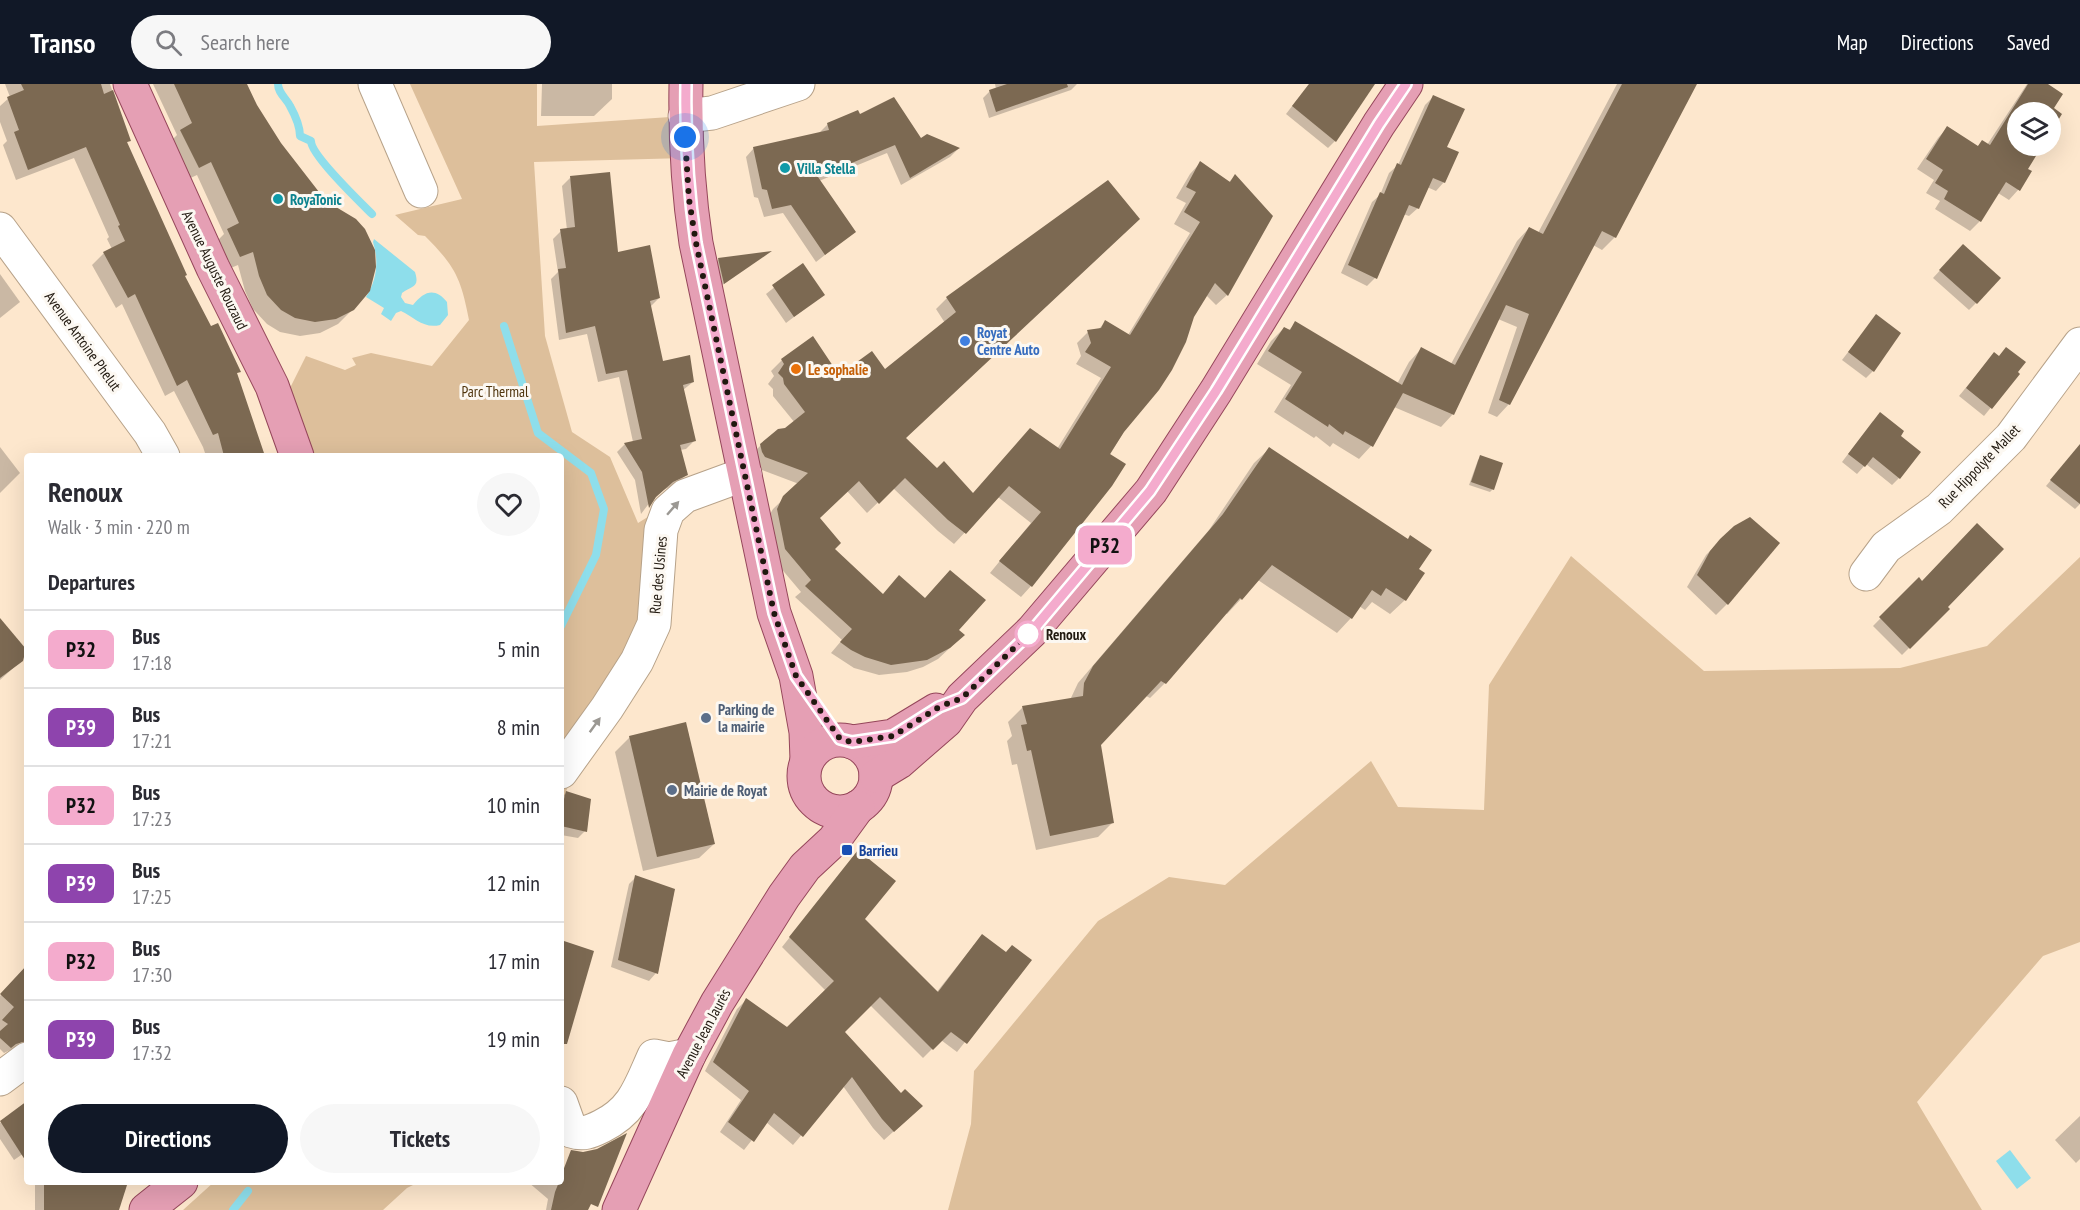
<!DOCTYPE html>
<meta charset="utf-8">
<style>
:root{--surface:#fff;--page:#f7f7f7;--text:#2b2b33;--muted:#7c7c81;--line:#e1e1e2;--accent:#111827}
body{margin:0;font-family:"PT Sans Narrow",sans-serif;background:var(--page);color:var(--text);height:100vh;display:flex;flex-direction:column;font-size:22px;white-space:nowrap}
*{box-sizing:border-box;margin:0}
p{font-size:20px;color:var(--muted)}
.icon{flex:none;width:33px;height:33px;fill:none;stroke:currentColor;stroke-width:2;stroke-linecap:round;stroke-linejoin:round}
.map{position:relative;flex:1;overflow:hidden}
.side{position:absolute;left:24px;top:369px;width:540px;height:732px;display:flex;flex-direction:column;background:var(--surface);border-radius:6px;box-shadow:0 6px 24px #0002}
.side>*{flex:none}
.badge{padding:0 12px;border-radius:9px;font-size:21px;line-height:39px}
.tools{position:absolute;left:2007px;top:18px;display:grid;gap:12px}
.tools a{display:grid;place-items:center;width:54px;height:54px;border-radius:50%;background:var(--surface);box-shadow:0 6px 24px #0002;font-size:30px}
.you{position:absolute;width:30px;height:30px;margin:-15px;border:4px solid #fff;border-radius:50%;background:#1a73e8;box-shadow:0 0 0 9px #1a73e833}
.map>.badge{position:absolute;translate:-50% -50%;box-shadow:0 0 0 3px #fff}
h2{padding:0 24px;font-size:22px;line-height:54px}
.round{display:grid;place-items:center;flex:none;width:63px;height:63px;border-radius:32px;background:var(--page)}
.summary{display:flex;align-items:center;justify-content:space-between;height:102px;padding:0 24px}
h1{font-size:28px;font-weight:700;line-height:45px}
.button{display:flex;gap:12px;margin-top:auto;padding:12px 24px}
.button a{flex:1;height:69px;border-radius:36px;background:var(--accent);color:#fff;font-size:24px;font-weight:700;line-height:69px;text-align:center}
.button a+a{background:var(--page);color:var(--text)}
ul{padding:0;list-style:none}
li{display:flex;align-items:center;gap:18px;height:78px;padding:0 24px;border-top:2px solid var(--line)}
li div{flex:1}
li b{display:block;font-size:22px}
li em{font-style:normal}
li .badge{min-width:66px;font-weight:700;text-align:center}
header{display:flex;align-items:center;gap:36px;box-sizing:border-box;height:84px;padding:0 30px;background:var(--accent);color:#fff}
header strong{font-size:28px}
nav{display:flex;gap:33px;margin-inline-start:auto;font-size:21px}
.search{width:420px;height:54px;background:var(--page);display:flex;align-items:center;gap:15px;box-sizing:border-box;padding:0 21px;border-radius:33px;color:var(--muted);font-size:22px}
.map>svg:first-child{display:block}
.green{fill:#ddbf9b}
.water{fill:#8edeeb}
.shadow{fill:#0003}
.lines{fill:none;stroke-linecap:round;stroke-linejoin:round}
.stream{stroke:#8edeeb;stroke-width:8}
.building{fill:#7c6952}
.minor-casing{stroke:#b7a289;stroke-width:35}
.major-casing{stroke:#95465a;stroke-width:35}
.minor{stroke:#fff;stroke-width:33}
.major{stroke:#e59fb4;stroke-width:33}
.oneway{fill:#9b9893}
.line-casing{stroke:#fff;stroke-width:14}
.line{stroke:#f4abcd;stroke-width:9}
.walk{stroke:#211910;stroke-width:6;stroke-dasharray:0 10.8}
.culture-dot{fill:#0f9aa8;stroke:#fcf8f2;stroke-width:2}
.shop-dot{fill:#3f7fe0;stroke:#fcf8f2;stroke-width:2}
.food-dot{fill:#e8710a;stroke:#fcf8f2;stroke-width:2}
.stop-dot{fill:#fff;stroke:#f4abcd;stroke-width:3}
.service-dot{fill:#5c6f8a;stroke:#fcf8f2;stroke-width:2}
.transit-dot{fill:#1a4fb4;stroke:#fcf8f2;stroke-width:2}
.labels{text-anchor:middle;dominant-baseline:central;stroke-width:6;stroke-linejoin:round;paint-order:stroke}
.culture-label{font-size:15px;font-weight:bold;fill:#0d838f;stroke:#fcf8f2;text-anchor:start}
.street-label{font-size:15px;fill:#211910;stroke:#fcf8f2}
.shop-label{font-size:15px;font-weight:bold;fill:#366cbe;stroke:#fcf8f2;text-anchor:start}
.food-label{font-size:15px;font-weight:bold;fill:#c56008;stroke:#fcf8f2;text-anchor:start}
.park-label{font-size:15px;fill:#50350d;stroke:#fcf8f2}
.stop-label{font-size:15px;font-weight:bold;fill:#211910;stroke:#fcf8f2;text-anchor:start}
.service-label{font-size:15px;font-weight:bold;fill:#4e5e75;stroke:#fcf8f2;text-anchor:start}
.transit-label{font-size:15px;font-weight:bold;fill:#164399;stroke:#fcf8f2;text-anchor:start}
</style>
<header>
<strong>Transo</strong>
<div class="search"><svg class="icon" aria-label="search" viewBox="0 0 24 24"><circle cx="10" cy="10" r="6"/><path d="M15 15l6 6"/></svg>Search here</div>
<nav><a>Map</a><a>Directions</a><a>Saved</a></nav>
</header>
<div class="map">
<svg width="2080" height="1126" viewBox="0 0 2080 1126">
<rect width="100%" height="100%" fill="#fde7cd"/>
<!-- green -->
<g class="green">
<path d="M410 0H537V42L685 32 686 74 534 78 545 252 572 348 610 373 638 439 742 375 747 399 673 438 660 551 571 693 561 723V372H302L289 306 306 272 345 286 356 281 352 274 371 269 432 282 469 236C461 194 455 182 425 152L418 151 395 131 462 115Z"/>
<polygon points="1571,472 1704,587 1900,584 1987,562 2080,473 2080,858 2043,872 1917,1018 1982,1126 948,1126 971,1040 974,987 1098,837 1169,793 1225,801 1371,677 1398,723 1484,726 1489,601"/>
<polygon points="214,1098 419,1098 407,1104 383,1126 183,1126"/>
</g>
<!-- water -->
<g class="water">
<path d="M374 155 415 188C420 204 412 201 402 209L401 213 405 219 413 221C424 207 435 203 447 218L448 231 440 241C424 245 415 234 401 227L396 229 391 237 381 230 384 224 366 213C377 196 379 177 373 158Z"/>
<polygon points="2010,1066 2031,1094 2017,1105 1996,1077"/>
</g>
<!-- shadow -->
<g class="shadow">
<polygon points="5,0 110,0 129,56 126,60 183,192 210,244 239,287 236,290 264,372 206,372 203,363 174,307 165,312 122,220 116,224 92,181 104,169 112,165 107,155 109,153 74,74 16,96 3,61 7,57 0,38 0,22 10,13"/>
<polygon points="153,0 245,0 353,225 338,240 320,249 300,252 280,248 267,240 253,225 245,207 238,181 226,186 214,160 224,150 197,91 184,97 167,61 177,51"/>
<polygon points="542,0 612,0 612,15 594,32 541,32"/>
<polygon points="995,0 1077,0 1071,6 989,34 983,14 990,7 996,5"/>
<polygon points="1309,0 1373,0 1335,57 1328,64 1286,30"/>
<polygon points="1617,0 1695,0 1615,153 1602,166 1593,161 1509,320 1497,333 1488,329 1517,243 1498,235 1453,330 1441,343 1394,323 1371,362 1359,375 1333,359 1330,363 1316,352 1314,354 1274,328 1291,301 1257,280 1271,257 1284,244 1288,247 1296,239 1397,300 1409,278 1421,265 1451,280 1517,157 1529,144 1538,149"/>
<polygon points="2027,0 2046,0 2050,28 2018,28 2018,62 2041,62 2026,85 2018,106 2009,116 1998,109 1980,137 1970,147 1935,125 1940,117 1926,109 1934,96 1917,85 1938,54 1947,44 1977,63 1982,58 1987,61"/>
<polygon points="1433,13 1445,63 1444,98 1436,107 1427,103 1418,124 1409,132 1403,130 1375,194 1367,202 1341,189 1372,118 1380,111 1389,89 1398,81 1425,21"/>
<polygon points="859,32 920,56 958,65 950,73 901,101 887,69 819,97 854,148 816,178 783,129 764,133 758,114 754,113 746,73 754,64 819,49 828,40"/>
<polygon points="1200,79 1229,98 1235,92 1227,211 1216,221 1206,211 1031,502 1021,513 990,489 1031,439 998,413 954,460 938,447 893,404 867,429 847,407 818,434 833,465 882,511 957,546 952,562 938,575 923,583 907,588 879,591 854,584 831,569 842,556 795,513 801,508 774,476 766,437 773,425 799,400 754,383 750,372 761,361 795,339 773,312 773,305 768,300 774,292 771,287 782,276 812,254 839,293 885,287 945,239 936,225 947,214 1107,98 905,354 937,386 972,410 1057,365 1101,294 1076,280 1081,272 1077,259 1088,248 1098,246 1105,238 1128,251 1190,149 1174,140 1186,119 1176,114 1190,90"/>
<polygon points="570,94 617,170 659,214 650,223 662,279 693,298 683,306 694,357 686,365 680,366 686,391 678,399 663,406 653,414 641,430 635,396 617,368 625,360 633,358 619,293 598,298 587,250 559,256 551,195 558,188 553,155 561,147 567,146 562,102"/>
<polygon points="768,169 721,202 716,178 719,175"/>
<polygon points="1956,169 1976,219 1969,226 1933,194"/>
<polygon points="802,181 823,211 786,239 766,210"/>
<polygon points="0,190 20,218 0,234"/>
<polygon points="1876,232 1873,287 1866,294 1842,276"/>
<polygon points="1998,273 2018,290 1984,332 1959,312 1987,278"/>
<polygon points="1873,337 1899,352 1899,394 1892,401 1866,380 1857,390 1842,378"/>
<polygon points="2080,361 2080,420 2075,425 2046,402"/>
<polygon points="0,363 20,389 0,409"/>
<polygon points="1269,365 1417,485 1405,516 1390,530 1372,518 1365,526 1359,522 1351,534 1337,549 1258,496 1241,515 1227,530 1225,528 1165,599 1150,614 1146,612 1099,661 1113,738 1098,753 1036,766 1017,680 1012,681 1007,657 1012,652 1008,638 1023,623 1070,616 1078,599 1209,446 1254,379"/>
<polygon points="1481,373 1493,405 1490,408 1469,401 1478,376"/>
<polygon points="1731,446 1727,520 1716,531 1687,503 1706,471"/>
<polygon points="1919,495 1948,525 1902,571 1873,542"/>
<polygon points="0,536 22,576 0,596"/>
<polygon points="630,653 714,760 699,774 643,787 615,668"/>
<polygon points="566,709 585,747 578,754 561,751 561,714"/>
<polygon points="858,768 863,835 936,909 974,861 1030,876 957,968 941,956 923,974 870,921 843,948 912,1031 884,1056 873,1044 843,1002 793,1061 766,1038 744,1066 720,1048 741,1016 705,987 737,925 746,916 787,945 826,907 782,863"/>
<polygon points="636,793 673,806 656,889 649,897 611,883 629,800"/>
<polygon points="27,882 27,951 16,963 4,969 0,965 0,912"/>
<polygon points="27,1019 27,1067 14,1076 0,1055 0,1039"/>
<polygon points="2080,1032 2080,1075 2076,1079 2055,1056"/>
<polygon points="561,1082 594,1109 586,1126 546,1126 548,1115 528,1098 561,1098"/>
<polygon points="35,1098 127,1098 108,1126 35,1126"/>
</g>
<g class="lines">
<!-- stream -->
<g class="stream">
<path d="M278 0C278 9 286 14 290 22 295 31 300 42 300 52L311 57C311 71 360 118 372 130"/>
<polyline points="504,242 538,349 591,389 604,425 596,471 561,542"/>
<polyline points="233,1126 248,1107"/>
</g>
</g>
<!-- building -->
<g class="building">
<polygon points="21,0 101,0 104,10 113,6 131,57 127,58 187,191 185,192 211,242 218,239 241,288 237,289 265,372 224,372 218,349 213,351 187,296 177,302 135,210 128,214 103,168 125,157 118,142 120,141 86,63 28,86 14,48 19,46 7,13 24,6"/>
<polygon points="174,0 247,0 257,21 281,59 319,108 336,123 356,135 365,145 375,166 376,183 370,207 354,226 336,235 315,238 295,234 281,226 267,211 259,192 253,168 240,173 227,145 239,139 211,78 199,84 180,46 192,39"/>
<polygon points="1007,0 1067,0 1068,3 996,28 989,6"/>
<polygon points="1309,0 1375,0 1336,58 1292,22"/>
<polygon points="1622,0 1697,0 1616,154 1602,147 1510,321 1499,316 1529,230 1506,221 1454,331 1403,309 1373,363 1345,347 1343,351 1329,340 1328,343 1285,315 1302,288 1268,267 1284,243 1290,246 1295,237 1402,301 1421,263 1455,281 1529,143 1543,150"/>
<polygon points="2028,0 2048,0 2063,10 2054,24 2062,30 2050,49 2050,28 2018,28 2018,62 2042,62 2028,85 2032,87 2020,107 2006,98 1981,138 1944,115 1948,107 1935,99 1943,86 1926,75 1947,42 1978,62 1982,56 1990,61"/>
<polygon points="1433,11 1465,25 1447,63 1459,68 1445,99 1433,94 1419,125 1409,121 1377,195 1348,181 1380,108 1384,110 1397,79 1401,81"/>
<polygon points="894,13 921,54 927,50 960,64 910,94 895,61 818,93 856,148 825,171 791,121 772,125 767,106 762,105 753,63 829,46 827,39 858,26 860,30"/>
<polygon points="1200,77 1230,98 1235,90 1273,132 1228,212 1215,199 1194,233 1186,258 1172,286 1159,306 1124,348 1110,370 1126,380 1112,402 1032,503 999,477 1041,428 1009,402 966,450 948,436 905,394 879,420 859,397 820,434 841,459 835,465 883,510 899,491 925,514 950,486 986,516 959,546 965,551 950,564 927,576 891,581 865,573 851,566 840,558 852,545 805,502 811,496 785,465 777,425 783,412 808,389 765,373 762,368 760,360 778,345 785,344 805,328 784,300 783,294 778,289 784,280 781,275 813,252 839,291 872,267 885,285 956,228 946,213 1108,96 1140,135 906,354 937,384 944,377 973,409 1030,344 1060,365 1111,283 1085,268 1091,259 1087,246 1101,244 1105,236 1130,251 1200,138 1184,128 1196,108 1186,103"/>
<polygon points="610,88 618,168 650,161 660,214 650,217 663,277 690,271 694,298 683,301 696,357 680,361 688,391 673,398 656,413 649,424 642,388 624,359 642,355 627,286 606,290 595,242 566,249 561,212 558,185 566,184 560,145 575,143 570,92"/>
<polygon points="1963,160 2001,194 1977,220 1939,186"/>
<polygon points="772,167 724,200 718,174"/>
<polygon points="803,179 825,211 794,233 772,201"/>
<polygon points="1876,230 1901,249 1874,288 1848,268"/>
<polygon points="2006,263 2026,278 2018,288 2020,290 1992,325 1966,304 1994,268 1999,272"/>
<polygon points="1880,328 1904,347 1901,352 1921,368 1900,395 1873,373 1865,383 1848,370"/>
<polygon points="2080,360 2080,420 2050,396"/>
<polygon points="1269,363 1408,455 1410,451 1432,466 1419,485 1425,489 1406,517 1386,504 1381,512 1372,506 1352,535 1272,481 1242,516 1240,514 1166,600 1161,597 1101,661 1114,739 1050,752 1031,666 1027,667 1021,641 1027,640 1022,622 1083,612 1084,599 1093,582 1223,430"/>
<polygon points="1480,371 1503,379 1494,406 1471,398"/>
<polygon points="1750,433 1780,459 1728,521 1697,491 1710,467 1720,455 1734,442"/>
<polygon points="1977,439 2004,465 1948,523 1950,525 1910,565 1879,533 1919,493 1922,497"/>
<polygon points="0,534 26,565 23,577 0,594"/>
<polygon points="686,638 715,760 657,773 629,652"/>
<polygon points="566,707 591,715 587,748 561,742 561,727"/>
<polygon points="858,766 896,797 865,835 938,908 982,850 1006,868 1012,861 1032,876 967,960 951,948 933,966 880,913 845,948 901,1009 905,1005 923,1022 894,1048 882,1035 852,993 803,1053 774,1029 754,1058 728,1038 749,1007 713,978 746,914 787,943 834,897 789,853"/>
<polygon points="635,791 675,805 658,890 618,876"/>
<polygon points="561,856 594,867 567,960 561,960"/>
<polygon points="27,881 27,957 16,960 11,964 0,954 0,947 8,940 2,936 14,923 0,910"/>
<polygon points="27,1017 27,1079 0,1037"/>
<polygon points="627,1049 598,1123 591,1120 588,1126 551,1126 555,1108 559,1098 561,1098 561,1092 571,1066 583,1068 597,1065"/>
<polygon points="44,1098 128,1098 119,1126 44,1126"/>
</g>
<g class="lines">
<!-- minor casing -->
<g class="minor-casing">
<g id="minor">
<polyline points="375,0 421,107"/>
<polyline points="685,32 712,29 798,0"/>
<polyline points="0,145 150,349 163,372"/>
<polyline points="1866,490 1886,463 1939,425 2011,353 2080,260"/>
<polyline points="561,688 607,624 637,577 654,540 661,446 668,427 685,412 745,390"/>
<polyline points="0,995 27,975"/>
<path d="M561 1019 571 1047C583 1051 590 1048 602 1042 634 1026 640 1003 654 972L669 975 689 971"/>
</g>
</g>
<!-- major casing -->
<g class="major-casing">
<g id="major">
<polyline points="130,0 213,184 272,302 297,372"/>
<path d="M686 0C685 54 688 106 696 159L774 529 796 592 806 648 807 676"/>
<circle cx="840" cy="692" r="36"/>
<polyline points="852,658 893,652 936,626"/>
<polyline points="876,692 899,678 946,637 962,614 1032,547 1151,407 1216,307 1379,40 1406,0"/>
<polyline points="146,1126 181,1098"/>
<polyline points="619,1126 689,971 717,919 784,812 805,783 834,756 858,723"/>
</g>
</g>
<!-- minor -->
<use href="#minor" class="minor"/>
<!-- major -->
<use href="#major" class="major"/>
</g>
<!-- one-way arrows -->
<defs><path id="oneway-solid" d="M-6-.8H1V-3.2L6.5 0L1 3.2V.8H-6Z" transform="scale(1.5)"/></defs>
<g class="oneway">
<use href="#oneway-solid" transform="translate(673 424) rotate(-49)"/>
<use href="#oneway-solid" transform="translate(595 641) rotate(-54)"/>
</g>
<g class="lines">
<!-- line casing -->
<g class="line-casing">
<path id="line" d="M686 0C685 54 688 106 696 159L774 529 796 592 840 655 852 658 893 652 939 623 962 614 1032 547 1150 407 1216 307 1379 40 1406 0"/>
</g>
<!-- line -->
<use href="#line" class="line"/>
<!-- walk -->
<polyline class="walk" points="685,53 689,115 696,159 774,529 796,592 840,655 852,658 893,652 939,623 962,614 1032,547 1028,550"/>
</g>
<!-- markers -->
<g class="culture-dot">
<circle cx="785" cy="84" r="6"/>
<circle cx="278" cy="115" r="6"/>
</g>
<circle class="shop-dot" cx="965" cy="257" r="6"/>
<circle class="food-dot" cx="796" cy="285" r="6"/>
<circle class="stop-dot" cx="1028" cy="550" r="12"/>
<g class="service-dot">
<circle cx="706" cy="634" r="6"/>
<circle cx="672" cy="706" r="6"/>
</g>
<rect class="transit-dot" x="841" y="760" width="12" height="12" rx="3"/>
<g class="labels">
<!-- culture labels -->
<g class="culture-label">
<text x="797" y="84">Villa Stella</text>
<text x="290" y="115">RoyaTonic</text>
</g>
<!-- street labels -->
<g class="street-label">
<text transform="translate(215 186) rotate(64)">Avenue Auguste Rouzaud</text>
<text transform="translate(83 257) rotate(54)">Avenue Antoine Phelut</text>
<text transform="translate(1979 382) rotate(-46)">Rue Hippolyte Mallet</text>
<text transform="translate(658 491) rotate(-85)">Rue des Usines</text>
<text transform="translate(703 949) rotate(-62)">Avenue Jean Jaurès</text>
</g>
<!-- shop labels -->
<g class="shop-label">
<text x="977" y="248">Royat<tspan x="977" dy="17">Centre Auto</tspan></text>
</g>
<!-- food labels -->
<g class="food-label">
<text x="808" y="285">Le sophalie</text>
</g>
<!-- park labels -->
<g class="park-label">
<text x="495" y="307">Parc Thermal</text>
</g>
<!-- stop labels -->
<g class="stop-label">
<text x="1046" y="550">Renoux</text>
</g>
<!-- service labels -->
<g class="service-label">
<text x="718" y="625">Parking de<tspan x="718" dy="17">la mairie</tspan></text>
<text x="684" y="706">Mairie de Royat</text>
</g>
<!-- transit labels -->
<g class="transit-label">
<text x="859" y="766">Barrieu</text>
</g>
</g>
</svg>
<div class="tools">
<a><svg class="icon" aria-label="layers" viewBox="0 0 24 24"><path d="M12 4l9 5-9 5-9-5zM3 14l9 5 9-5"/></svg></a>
</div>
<div class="you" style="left:685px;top:53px"></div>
<b class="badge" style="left:1105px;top:461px;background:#f4abcd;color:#111">P32</b>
<section class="side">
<div class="summary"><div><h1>Renoux</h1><p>Walk · 3 min · 220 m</p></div><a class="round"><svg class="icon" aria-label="heart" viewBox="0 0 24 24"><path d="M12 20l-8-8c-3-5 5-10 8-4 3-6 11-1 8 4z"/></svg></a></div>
<h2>Departures</h2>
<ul>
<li><span class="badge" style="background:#f4abcd;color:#111">P32</span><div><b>Bus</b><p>17:18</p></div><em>5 min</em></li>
<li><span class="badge" style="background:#8e44ad;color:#fff">P39</span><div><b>Bus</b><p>17:21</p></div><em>8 min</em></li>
<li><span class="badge" style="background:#f4abcd;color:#111">P32</span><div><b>Bus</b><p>17:23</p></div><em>10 min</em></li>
<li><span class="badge" style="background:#8e44ad;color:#fff">P39</span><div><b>Bus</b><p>17:25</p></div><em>12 min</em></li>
<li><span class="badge" style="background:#f4abcd;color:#111">P32</span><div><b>Bus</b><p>17:30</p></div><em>17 min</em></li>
<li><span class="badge" style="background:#8e44ad;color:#fff">P39</span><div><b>Bus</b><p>17:32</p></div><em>19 min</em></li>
</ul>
<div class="button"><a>Directions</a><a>Tickets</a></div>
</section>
</div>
